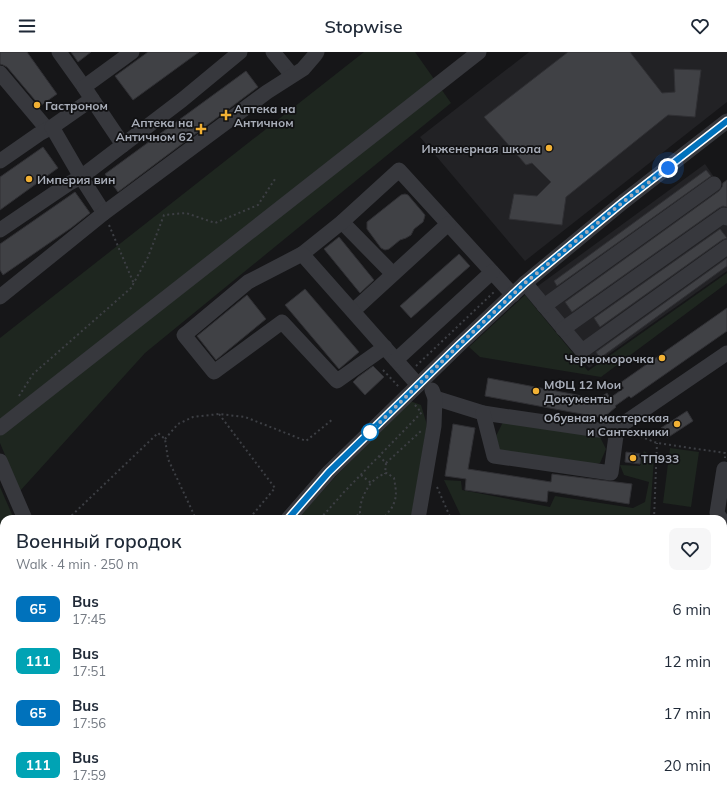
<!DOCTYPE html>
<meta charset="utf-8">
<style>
:root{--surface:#fff;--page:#f6f6f7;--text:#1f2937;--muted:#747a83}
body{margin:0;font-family:Mulish,sans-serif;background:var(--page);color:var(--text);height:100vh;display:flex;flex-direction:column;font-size:15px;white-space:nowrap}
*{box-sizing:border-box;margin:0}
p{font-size:13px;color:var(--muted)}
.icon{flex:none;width:22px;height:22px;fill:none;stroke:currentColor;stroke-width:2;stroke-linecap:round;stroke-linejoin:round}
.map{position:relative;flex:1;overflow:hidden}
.panel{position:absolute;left:0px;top:463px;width:727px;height:284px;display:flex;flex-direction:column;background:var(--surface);border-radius:12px 12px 0 0;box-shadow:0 1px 3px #0004}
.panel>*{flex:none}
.badge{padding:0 8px;border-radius:6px;font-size:14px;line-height:26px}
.you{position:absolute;width:20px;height:20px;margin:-10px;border:3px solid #fff;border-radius:50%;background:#1a73e8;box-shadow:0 0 0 6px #1a73e833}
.map>.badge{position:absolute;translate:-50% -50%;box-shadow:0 0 0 2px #fff}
.round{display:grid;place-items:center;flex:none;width:42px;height:42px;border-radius:8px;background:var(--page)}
.head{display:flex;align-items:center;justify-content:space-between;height:68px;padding:0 16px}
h1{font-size:19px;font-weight:600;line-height:30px}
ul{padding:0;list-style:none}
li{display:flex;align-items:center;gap:12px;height:52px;padding:0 16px}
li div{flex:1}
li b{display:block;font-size:15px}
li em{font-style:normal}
li .badge{min-width:44px;font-weight:700;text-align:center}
header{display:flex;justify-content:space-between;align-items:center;height:52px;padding:0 16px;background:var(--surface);font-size:18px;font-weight:600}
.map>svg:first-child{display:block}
.built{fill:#222225}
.green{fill:#1e261f}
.building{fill:#404145;stroke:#303034}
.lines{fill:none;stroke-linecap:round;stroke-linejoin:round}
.path{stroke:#3d3f44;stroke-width:2;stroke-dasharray:2 3;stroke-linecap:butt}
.minor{stroke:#37383d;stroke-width:15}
.line-casing{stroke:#fff;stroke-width:9}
.line{stroke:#0072bc;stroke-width:6}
.walk{stroke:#a8adb8;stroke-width:4;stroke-dasharray:0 7.2}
.poi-dot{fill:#f2b134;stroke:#111113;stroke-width:1.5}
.stop-dot{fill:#fff;stroke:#0072bc;stroke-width:2}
.labels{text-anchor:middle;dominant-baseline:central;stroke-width:3.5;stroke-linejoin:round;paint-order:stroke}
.poi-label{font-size:12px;font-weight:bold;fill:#a8adb8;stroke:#111113;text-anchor:start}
</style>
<header><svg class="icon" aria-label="menu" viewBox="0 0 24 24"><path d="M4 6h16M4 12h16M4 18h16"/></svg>Stopwise<svg class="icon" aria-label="heart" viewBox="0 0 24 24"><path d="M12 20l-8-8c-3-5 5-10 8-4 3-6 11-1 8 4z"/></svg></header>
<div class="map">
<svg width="727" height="747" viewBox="0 0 727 747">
<rect width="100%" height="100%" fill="#161618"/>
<!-- built -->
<g class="built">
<polygon points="529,0 727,0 727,50 525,209 420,85"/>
<polygon points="705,112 727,144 727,219 589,316 527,242"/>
<polygon points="727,663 727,747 713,747 713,743 723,743 723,686"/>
<polygon points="483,743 619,743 618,747 486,747"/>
</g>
<!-- green -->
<g class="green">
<polygon points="364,0 415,0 451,51 145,301 20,439 0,391 0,286"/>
<polygon points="727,221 727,231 601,325 480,305 469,295 525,243 588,319"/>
<polygon points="410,349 421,353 427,373 411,467 297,467 336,424"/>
<polygon points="503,370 600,385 606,397 600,411 586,414 501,402 496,384"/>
<polygon points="670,396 699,400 691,455 663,451"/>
<polygon points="644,399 654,406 650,464 631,467 481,467 461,464 444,428 461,429 462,438 550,455 555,444 633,456 645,450 649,430 624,423 620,413 640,414"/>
<polygon points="0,435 14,467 4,467 4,479 0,480"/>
<polygon points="321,743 362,743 365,747 323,747"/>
</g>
<!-- building -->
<g class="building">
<polygon points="0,0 27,0 57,42 40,54 7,15 3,13 0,12"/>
<polygon points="71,0 91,0 78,10"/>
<polygon points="148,0 199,0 133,48 115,24"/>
<polygon points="568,0 630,0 662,41 675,40 674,17 701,18 695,65 668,63 566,145 562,173 509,167 514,142 537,144 551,130 532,111 526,113 484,65"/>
<polygon points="246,19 258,35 118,140 105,122"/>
<polygon points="43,95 58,116 0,158 0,125"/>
<polygon points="706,118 711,124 557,234 554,229"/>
<polygon points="727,128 727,155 723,154 719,156 572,260 565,250 719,139 722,135 723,131"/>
<polygon points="75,140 90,161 71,176 3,223 0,218 0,192"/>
<polygon points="405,142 408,143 425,163 424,167 423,170 414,177 411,183 406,186 400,188 389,197 385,198 381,196 367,177 367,170 401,143"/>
<polygon points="720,177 727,186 722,188 600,275 594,266"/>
<polygon points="339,185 374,228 360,241 324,197"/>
<polygon points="459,202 470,214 411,266 400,254"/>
<polygon points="727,206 727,214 600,306 596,300"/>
<polygon points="305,237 359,300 339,317 285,253"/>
<polygon points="247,243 266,267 216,308 197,284"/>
<polygon points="727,256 727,279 631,346 629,344 615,354 616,355 603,366 485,344 488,326 598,347 607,341 610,346 624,336 620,331"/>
<polygon points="373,314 384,325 365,343 353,330 358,325"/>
<polygon points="687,359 693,369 667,386 661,376"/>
<polygon points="453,372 475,376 468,417 551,430 552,422 632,432 629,452 548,439 547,450 465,438 466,427 445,424"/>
<polygon points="626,400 641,402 640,412 625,410"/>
</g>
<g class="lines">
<!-- path -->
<g class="path">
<polyline points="109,173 134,232"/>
<polyline points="416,314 494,240"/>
<polyline points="383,318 399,335"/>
<polyline points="19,344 33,322 131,236 148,205 164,163 186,161 215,171 258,153 275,127"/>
<polyline points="415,353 421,360"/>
<polyline points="219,362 275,436 249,467"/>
<polyline points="631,381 657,391 725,401 725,406"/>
<polyline points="165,387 178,372 193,365 219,362 245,365 306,389 333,367"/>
<polyline points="379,404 386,411 385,422"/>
<polyline points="386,411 421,379"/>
<path d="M361 423 371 431C376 426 380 423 387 421L394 426C396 439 398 445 391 457 388 460 386 464 383 467"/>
<polyline points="437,435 451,467"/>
<polyline points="68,467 158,381 165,387 168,407 196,467"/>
<polyline points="320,467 345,439 422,360"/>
<polyline points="353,467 360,461"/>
<path d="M368 467 365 466 360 461C360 449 364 441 371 431"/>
<polyline points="654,467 657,391"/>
<polyline points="723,504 727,505"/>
<polyline points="723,651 727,641"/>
<polyline points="664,747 665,743"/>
<polyline points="706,747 707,743"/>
</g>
<!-- minor -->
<g class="minor">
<polyline points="59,0 84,35"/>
<polyline points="273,0 292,23"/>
<polyline points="0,21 47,77"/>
<polyline points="92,47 123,93"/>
<polyline points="0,109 39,82 52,75"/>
<polyline points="104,161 81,125 182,48 240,0"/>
<polyline points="342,170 393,222"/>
<polyline points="0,178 68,132 81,125 52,75 92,47 84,35 132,0"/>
<polyline points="302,202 342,170 399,118 513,243"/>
<polyline points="525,231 582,299 727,195"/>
<polyline points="0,245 104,161 267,40 303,17 315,3 317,0"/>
<polyline points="544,254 714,132"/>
<polyline points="353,259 448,172"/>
<polyline points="563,277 724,163 727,166"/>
<polyline points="385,295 337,329 282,270 214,320 184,283 188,280 248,230 302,202 418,333"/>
<polyline points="396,308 492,220"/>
<polyline points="435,346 483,361 599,378 617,376 727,301"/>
<polyline points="483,361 494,404 611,421 617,376"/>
<polyline points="0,376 479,0"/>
<polyline points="0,409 25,467"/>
<polyline points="288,467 329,420 458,294 525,231 623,150 727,69"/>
<polyline points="418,467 434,374 435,346 432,338"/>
<polyline points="721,467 717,461 724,417 727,418"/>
<polyline points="723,554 727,555"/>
<polyline points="0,642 4,619"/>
<polyline points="0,701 4,701"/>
<polyline points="311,743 314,747"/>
<polyline points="408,743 411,747"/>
<polyline points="473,743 476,747"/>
<polyline points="81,747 86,743"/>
<polyline points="101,747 103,743"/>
<polyline points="145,747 145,743"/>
<polyline points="175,747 180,743"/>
<polyline points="243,747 249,743"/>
<polyline points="624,747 625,743"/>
</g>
</g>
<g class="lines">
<!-- line casing -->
<g class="line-casing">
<polyline id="line" points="288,467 329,420 458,294 525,231 623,150 727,69"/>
</g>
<!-- line -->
<use href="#line" class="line"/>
<!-- walk -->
<polyline class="walk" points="370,380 458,294 525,231 623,150 668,116"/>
</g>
<!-- markers -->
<g class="poi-dot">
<circle cx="37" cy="53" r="4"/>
<path d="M224 57h4v4h4v4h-4v4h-4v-4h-4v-4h4z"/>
<path d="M199 71h4v4h4v4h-4v4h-4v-4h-4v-4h4z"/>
<circle cx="549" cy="96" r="4"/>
<circle cx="29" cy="127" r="4"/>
<circle cx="662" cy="306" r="4"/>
<circle cx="536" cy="339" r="4"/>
<circle cx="677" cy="372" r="4"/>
<circle cx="633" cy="406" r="4"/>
</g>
<circle class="stop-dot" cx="370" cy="380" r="8"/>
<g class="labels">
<!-- poi labels -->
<g class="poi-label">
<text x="45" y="53">Гастроном</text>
<text x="234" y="56">Аптека на<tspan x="234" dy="14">Античном</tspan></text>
<text x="193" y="70" text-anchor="end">Аптека на<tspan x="193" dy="14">Античном 62</tspan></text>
<text x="541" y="96" text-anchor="end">Инженерная школа</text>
<text x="37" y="127">Империя вин</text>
<text x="654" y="306" text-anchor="end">Черноморочка</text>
<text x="544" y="332">МФЦ 12 Мои<tspan x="544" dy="14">Документы</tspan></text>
<text x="669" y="365" text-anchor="end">Обувная мастерская<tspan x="669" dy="14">и Сантехники</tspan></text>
<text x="641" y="406">ТП933</text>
</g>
</g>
</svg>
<div class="you" style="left:668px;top:116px"></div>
<section class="panel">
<div class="head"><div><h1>Военный городок</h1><p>Walk · 4 min · 250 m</p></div><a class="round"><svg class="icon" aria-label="heart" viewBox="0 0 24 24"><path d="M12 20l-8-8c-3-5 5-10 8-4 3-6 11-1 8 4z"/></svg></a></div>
<ul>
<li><span class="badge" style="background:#0072bc;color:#fff">65</span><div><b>Bus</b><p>17:45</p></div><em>6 min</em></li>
<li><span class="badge" style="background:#00a3b4;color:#fff">111</span><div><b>Bus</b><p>17:51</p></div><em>12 min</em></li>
<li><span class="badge" style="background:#0072bc;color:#fff">65</span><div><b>Bus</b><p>17:56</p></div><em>17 min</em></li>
<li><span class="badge" style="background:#00a3b4;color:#fff">111</span><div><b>Bus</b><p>17:59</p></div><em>20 min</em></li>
</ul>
</section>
</div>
